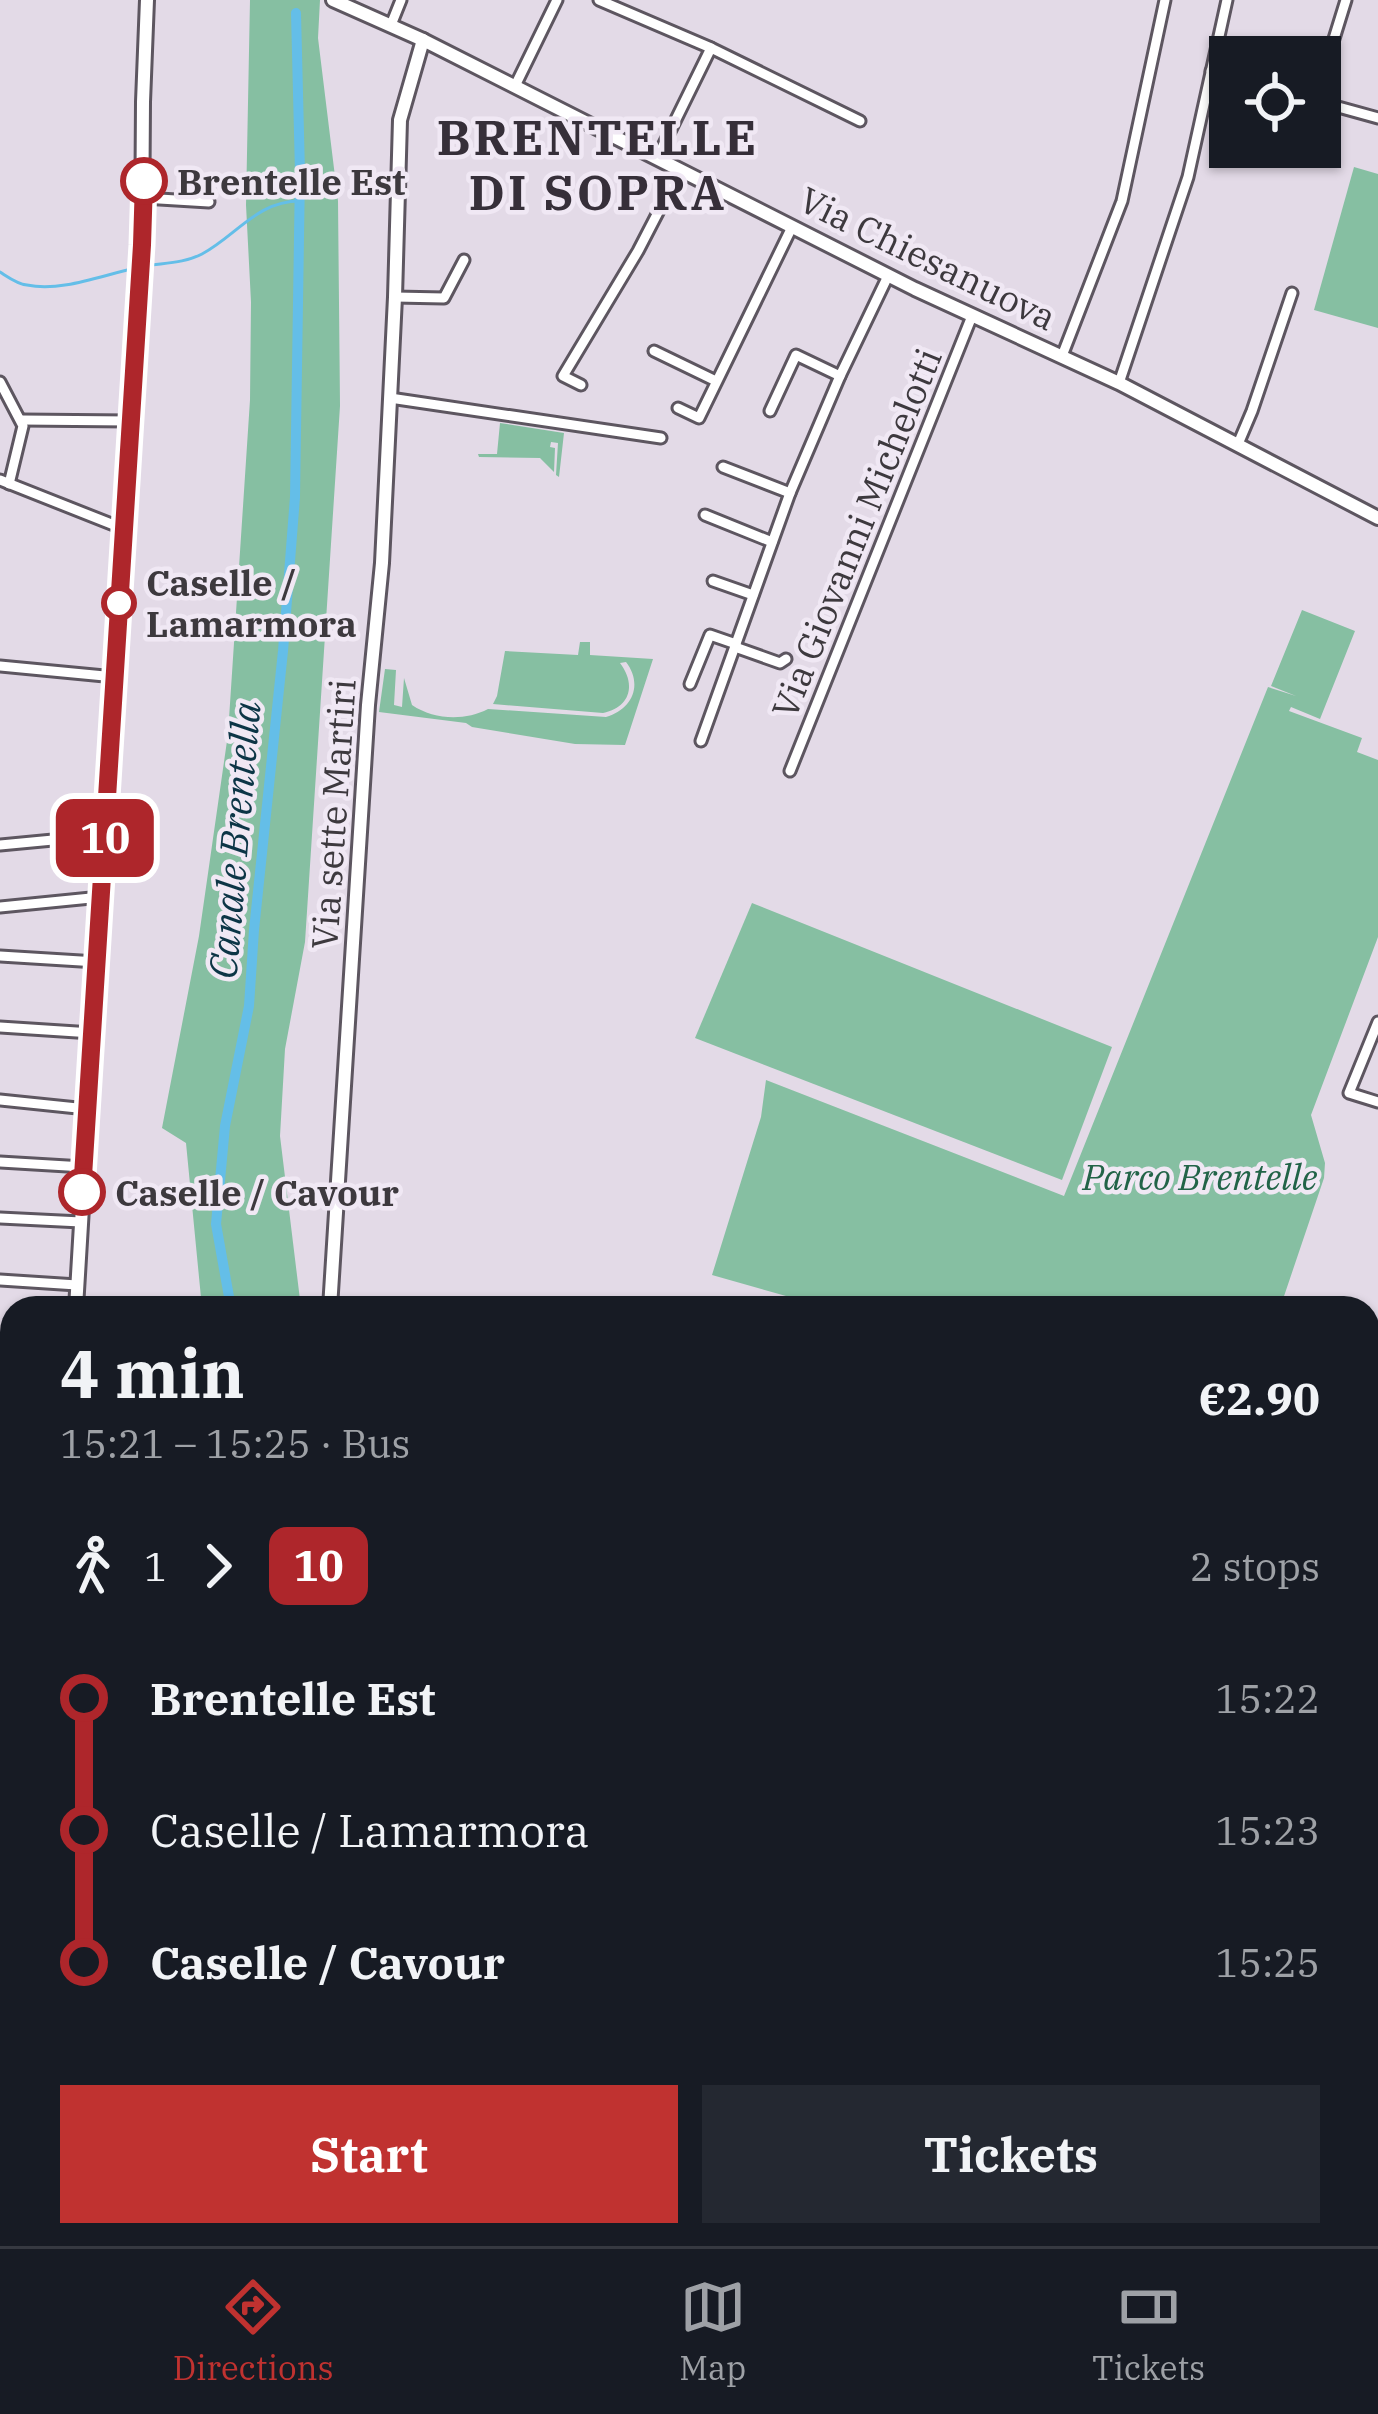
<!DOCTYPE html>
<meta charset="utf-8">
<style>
:root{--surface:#171b24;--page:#242831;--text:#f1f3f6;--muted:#9ea1a6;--line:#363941;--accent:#c03230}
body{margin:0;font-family:"IBM Plex Serif",serif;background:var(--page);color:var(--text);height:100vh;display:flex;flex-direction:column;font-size:45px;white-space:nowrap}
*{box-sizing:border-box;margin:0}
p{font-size:39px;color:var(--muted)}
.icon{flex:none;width:66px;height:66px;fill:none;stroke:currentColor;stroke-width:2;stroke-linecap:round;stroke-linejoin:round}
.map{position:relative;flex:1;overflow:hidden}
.panel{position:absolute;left:0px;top:1296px;width:1380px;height:951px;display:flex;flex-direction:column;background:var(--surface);border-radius:36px 36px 0 0;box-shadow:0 3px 9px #0004}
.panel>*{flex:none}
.badge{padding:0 24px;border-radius:18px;font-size:42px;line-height:78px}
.fabs{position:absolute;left:1209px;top:36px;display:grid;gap:24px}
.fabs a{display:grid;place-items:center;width:132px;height:132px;border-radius:0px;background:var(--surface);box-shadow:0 3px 9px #0004;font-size:60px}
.map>.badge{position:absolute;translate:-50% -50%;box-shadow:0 0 0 6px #fff}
.legs{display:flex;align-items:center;gap:18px;height:132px;padding:0 60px;font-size:39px}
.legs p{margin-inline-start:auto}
.overview{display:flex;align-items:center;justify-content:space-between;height:204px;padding:0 60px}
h1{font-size:66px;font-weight:700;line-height:90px}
.action{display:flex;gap:24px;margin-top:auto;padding:24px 60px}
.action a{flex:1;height:138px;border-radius:0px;background:var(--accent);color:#fff;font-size:48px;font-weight:700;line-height:138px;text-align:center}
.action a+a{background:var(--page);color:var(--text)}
ul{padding:0 60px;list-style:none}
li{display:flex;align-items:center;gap:42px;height:132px;font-size:45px}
li i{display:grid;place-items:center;width:18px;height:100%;margin:0 15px;background:currentColor}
li i::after{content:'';width:30px;height:30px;margin:-15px;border:9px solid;border-radius:50%;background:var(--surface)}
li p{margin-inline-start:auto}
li:first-child i{background:linear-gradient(#0000 50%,currentColor 0)}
li:last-child i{background:linear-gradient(currentColor 50%,#0000 0)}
.tab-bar{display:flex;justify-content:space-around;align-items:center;height:168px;border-top:3px solid var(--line);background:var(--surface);font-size:33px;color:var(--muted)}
.tab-bar a{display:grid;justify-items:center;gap:6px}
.tab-bar .selected{color:var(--accent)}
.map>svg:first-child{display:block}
.green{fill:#86bfa2}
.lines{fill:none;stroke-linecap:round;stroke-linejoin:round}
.stream{stroke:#64bee8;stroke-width:3}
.canal{stroke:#64bee8;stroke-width:10}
.minor-casing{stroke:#5d5660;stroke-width:15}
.major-casing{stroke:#5d5660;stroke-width:18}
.minor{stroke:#fff;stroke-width:9}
.major{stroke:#fff;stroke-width:12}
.line-1-casing{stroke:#fff;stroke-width:27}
.line-1{stroke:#ae262b;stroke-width:18}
.stop-1-dot{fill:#fff;stroke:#ae262b;stroke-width:6}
.labels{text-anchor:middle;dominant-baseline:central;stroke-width:9;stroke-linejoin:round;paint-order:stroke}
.stop-label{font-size:36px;font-weight:bold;fill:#3d393e;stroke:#f0e8f4;text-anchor:start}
.street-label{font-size:36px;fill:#3d393e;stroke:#f0e8f4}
.park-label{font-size:36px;font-style:italic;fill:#226448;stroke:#f0e8f4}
.water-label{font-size:39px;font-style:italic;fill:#0c3546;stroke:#f0e8f4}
.district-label{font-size:48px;font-weight:bold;letter-spacing:3px;fill:#362f39;stroke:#f0e8f4}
</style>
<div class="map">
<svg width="1378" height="2246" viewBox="0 0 1378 2246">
<rect width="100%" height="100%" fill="#e3dae7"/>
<!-- green -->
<g class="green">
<polygon points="250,0 320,0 318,38 338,201 340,406 305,942 285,1049 280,1136 301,1308 202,1308 186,1143 162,1128 199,936 228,734 250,400 251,302 246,205"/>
<polygon points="1354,167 1378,174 1378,328 1314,310"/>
<polygon points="500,423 564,433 559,477 556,475 558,443 551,442 550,447 555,448 554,472 540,458 479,457 478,454 497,454"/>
<polygon points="1302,610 1355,631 1320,719 1291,707 1289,711 1362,738 1357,752 1378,760 1378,937 1311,1115 1325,1163 1324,1178 1280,1308 792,1308 786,1296 712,1275 761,1117 766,1080 1064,1196 1268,687 1296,696 1271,686"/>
<path d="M580 642H590V655L653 659 625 745 575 744 472 727 466 723 379 712 385 669 396 670 394 705 402 707 404 678 412 705C434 720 465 721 488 709L606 717C633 709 643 684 626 662L620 663C636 684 631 707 603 713L493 704 497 696 505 651 578 655Z"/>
<polygon points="752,903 1112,1047 1062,1180 695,1038"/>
<polygon points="336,2235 496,2235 493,2246 356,2246 334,2240"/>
</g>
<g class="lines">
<!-- stream -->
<g class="stream">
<path d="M146 266C164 263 185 263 202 254 237 235 257 201 300 201"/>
<path d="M0 272C8 277 17 284 27 285 62 292 102 275 136 268"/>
<polyline points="0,1376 12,1380"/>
<polyline points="0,1747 12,1678"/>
</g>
<!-- canal -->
<g class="canal">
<polyline points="231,1308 216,1224 225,1126 249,1006 254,930 283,651 295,497 300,173 296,13"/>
<polyline points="138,2246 139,2235"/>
</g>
<!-- minor casing -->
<g class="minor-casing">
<g id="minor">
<polyline points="599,0 711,48 657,158"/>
<polyline points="391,25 401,0"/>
<polyline points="711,48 860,121"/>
<polyline points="1211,71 1230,76"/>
<polyline points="1320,84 1346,0"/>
<polyline points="515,86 557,0"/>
<polyline points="1320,102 1378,118"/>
<polyline points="143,198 209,202"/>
<polyline points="395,297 444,298 464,260"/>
<polyline points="654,351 716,381"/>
<polyline points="1062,356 1122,201 1165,0"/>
<polyline points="0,382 23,426 9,484"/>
<polyline points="1119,383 1188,177 1227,0"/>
<polyline points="581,385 563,376 638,251 680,170"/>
<polyline points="390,398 661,438"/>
<polyline points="678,408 699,418 792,227"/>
<polyline points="770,411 796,355 840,376"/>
<polyline points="21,420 129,421"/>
<polyline points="1238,444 1252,411 1292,293"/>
<polyline points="723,467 790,493"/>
<polyline points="0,480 124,529"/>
<polyline points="705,515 772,542"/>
<polyline points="713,581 753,595"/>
<polyline points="735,647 780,663 786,659"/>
<polyline points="0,666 115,677"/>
<polyline points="690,684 710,635 736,644"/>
<polyline points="701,741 790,493 840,376 888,276"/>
<polyline points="790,771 972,316"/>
<polyline points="0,845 53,840 104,841"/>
<polyline points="0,907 101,897"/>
<polyline points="0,956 97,962"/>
<polyline points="1378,1022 1349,1093 1378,1102"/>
<polyline points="0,1027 92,1033"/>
<polyline points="0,1100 87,1109"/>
<polyline points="0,1162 84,1167"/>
<polyline points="0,1218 81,1222"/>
<polyline points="0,1280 77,1285"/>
<polyline points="0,1390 12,1394"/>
<polyline points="1368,1466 1378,1466"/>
<polyline points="0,1820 12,1756"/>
<polyline points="1368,1911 1378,1915"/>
</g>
</g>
<!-- major casing -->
<g class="major-casing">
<g id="major">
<polyline points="333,0 423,40 915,289 1119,383 1378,518"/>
<polyline points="76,1308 129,421 142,245 143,102 147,0"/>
<polyline points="330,1308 368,705 382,563 395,297 400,120 423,40"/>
<polyline points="0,1360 12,1364"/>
<polyline points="261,2246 262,2235"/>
</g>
</g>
<!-- minor -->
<use href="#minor" class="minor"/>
<!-- major -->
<use href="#major" class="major"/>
</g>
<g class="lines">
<!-- line-1 casing -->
<g class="line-1-casing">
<polyline id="line-1" points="82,1192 142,245 144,181"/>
</g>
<!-- line-1 -->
<use href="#line-1" class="line-1"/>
</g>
<!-- markers -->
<g class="stop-1-dot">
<circle cx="144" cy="181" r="21"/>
<circle cx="119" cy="603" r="15"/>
<circle cx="82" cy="1192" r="21"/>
</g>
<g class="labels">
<!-- stop labels -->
<g class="stop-label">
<text x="177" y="181">Brentelle Est</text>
<text x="146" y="582">Caselle /<tspan x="146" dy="41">Lamarmora</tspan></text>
<text x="115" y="1192">Caselle / Cavour</text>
</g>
<!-- street labels -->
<g class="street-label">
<text transform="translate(928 258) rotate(26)">Via Chiesanuova</text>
<text transform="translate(856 533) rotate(-68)">Via Giovanni Michelotti</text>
<text transform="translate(333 814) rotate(-86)">Via sette Martiri</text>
</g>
<!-- park labels -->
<g class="park-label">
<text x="1200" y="1176">Parco Brentelle</text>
</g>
<!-- water labels -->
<g class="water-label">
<text transform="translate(234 840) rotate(-85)">Canale Brentella</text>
</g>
<!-- district labels -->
<g class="district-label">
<text x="598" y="137">BRENTELLE<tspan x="598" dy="55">DI SOPRA</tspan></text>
</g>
</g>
</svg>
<div class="fabs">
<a><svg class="icon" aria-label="locate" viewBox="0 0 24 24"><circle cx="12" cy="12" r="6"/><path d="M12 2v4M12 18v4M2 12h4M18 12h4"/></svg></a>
</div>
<b class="badge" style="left:105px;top:838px;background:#ae262b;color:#fff">10</b>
<section class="panel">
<div class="overview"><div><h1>4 min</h1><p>15:21 – 15:25 · Bus</p></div><b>€2.90</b></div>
<div class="legs"><svg class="icon" aria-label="walk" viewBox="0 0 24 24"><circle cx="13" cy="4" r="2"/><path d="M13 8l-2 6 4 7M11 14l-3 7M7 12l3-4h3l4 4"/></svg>1<svg class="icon" aria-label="forward" viewBox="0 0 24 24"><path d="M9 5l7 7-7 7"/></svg><b class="badge" style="background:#ae262b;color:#fff">10</b><p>2 stops</p></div>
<ul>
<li><i style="color:#ae262b"></i><b>Brentelle Est</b><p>15:22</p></li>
<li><i style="color:#ae262b"></i><span>Caselle / Lamarmora</span><p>15:23</p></li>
<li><i style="color:#ae262b"></i><b>Caselle / Cavour</b><p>15:25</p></li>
</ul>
<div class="action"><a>Start</a><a>Tickets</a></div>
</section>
</div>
<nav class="tab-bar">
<a class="selected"><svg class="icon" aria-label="directions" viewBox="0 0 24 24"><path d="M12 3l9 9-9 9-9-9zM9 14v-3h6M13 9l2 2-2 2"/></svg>Directions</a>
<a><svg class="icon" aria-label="map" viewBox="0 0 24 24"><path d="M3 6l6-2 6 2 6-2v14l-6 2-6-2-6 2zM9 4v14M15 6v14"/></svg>Map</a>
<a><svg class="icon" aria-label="tickets" viewBox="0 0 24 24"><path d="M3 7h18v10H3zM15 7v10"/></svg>Tickets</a>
</nav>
